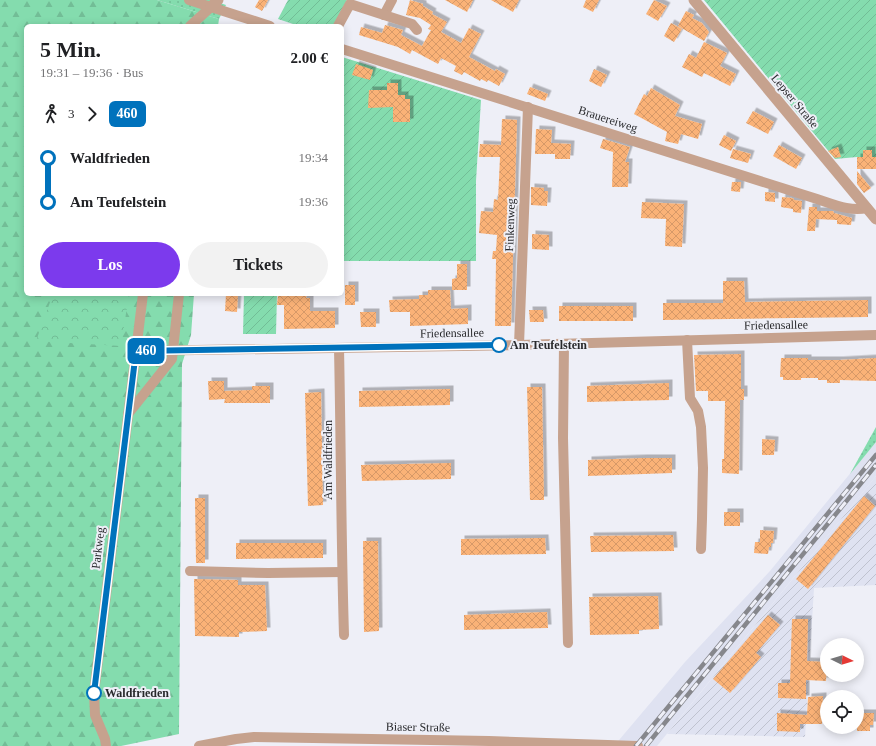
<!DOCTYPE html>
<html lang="de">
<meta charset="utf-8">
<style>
:root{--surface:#fff;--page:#f2f2f2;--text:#202124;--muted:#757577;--accent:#7c3aed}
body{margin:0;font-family:Georgia,serif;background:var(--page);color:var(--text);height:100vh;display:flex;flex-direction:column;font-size:15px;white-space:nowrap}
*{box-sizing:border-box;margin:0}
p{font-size:13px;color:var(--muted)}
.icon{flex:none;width:22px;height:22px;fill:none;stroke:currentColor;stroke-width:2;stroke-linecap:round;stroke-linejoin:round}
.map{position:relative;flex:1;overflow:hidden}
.side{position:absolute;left:24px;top:24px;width:320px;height:272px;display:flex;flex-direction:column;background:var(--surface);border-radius:6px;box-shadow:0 2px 10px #0003}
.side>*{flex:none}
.badge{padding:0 8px;border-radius:6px;font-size:14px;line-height:26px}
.needle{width:26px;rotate:95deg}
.tools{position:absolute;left:820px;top:638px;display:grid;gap:8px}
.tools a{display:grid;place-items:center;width:44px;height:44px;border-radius:50%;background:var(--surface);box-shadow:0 2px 10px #0003;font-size:20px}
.map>.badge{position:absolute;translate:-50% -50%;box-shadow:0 0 0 2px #fff}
.legs{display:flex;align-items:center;gap:6px;height:44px;padding:0 16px;font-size:13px}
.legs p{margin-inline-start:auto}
.summary{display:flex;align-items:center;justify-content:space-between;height:68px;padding:0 16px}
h1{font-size:22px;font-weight:700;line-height:30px}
.cta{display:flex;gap:8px;margin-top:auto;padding:8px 16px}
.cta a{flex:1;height:46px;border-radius:24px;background:var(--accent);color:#fff;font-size:16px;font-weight:700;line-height:46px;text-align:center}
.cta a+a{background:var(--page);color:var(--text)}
ul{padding:0 16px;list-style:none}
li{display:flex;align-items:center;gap:14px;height:44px;font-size:15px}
li i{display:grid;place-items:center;width:6px;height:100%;margin:0 5px;background:currentColor}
li i::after{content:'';width:10px;height:10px;margin:-5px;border:3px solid;border-radius:50%;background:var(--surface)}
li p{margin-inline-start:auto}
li:first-child i{background:linear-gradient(#0000 50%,currentColor 0)}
li:last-child i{background:linear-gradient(currentColor 50%,#0000 0)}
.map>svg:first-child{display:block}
.built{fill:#dfe2f1}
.industrial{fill:url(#industrial-furrows)}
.grass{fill:url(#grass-dots)}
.forest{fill:url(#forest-firs)}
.park{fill:url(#park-crowns)}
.garden{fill:url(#garden-furrows)}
.pitch{fill:#84dcae}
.building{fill:url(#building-cross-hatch);filter:url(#shadow)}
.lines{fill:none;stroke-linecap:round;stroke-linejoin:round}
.minor{stroke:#c6a28e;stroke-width:10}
.tertiary{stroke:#c6a28e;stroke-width:11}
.rail-casing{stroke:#86878c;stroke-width:4.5}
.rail{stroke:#eeeff7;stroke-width:3;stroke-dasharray:9;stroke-linecap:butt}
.line-1-casing{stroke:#fff;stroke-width:9}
.line-1{stroke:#0072bc;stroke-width:6}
.stop-1-dot{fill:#fff;stroke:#0072bc;stroke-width:2}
.labels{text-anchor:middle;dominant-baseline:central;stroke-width:4;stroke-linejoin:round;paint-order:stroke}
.street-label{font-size:12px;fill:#28292c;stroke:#eeeff7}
.stop-label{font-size:12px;font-weight:bold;fill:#28292c;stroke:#eeeff7;text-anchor:start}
</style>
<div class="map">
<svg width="876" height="746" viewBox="0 0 876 746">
<defs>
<pattern id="industrial-furrows" width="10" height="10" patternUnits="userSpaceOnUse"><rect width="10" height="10" fill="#dfe2f1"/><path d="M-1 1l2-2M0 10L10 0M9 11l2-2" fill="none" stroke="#bfc2cf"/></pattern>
<pattern id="grass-dots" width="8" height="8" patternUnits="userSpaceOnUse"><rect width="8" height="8" fill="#84dcae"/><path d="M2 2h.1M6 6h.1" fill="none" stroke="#72bd96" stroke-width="1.8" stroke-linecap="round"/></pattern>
<pattern id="forest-firs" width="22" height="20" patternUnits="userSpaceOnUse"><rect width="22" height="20" fill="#84dcae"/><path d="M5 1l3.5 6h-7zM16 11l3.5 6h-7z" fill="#72bd96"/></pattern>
<pattern id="park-crowns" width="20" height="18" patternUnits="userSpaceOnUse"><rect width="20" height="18" fill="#84dcae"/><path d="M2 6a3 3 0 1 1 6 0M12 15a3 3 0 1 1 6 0" fill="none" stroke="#72bd96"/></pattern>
<pattern id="garden-furrows" width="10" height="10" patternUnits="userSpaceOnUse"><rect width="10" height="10" fill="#84dcae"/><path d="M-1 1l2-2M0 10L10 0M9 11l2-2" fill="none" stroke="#72bd96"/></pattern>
<pattern id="building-cross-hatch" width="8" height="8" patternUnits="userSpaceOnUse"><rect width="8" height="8" fill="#fab277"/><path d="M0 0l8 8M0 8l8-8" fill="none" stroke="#d69967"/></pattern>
<filter id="shadow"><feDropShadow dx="3.5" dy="-3.5" stdDeviation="0" flood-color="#0004"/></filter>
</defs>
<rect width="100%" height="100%" fill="#eeeff7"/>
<!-- built -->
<polygon class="built" points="876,442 876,476 657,746 614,746 685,662 770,571"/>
<!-- industrial -->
<polygon class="industrial" points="876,476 876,585 814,588 805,737 667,734"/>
<!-- grass -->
<g class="grass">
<polygon points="157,0 211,0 226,5 219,19"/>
<polygon points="876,427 876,442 850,474"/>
</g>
<!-- forest -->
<polygon class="forest" points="0,0 157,0 219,19 218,26 26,26 26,294 194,294 191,335 182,364 179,734 121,746 0,746"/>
<!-- park -->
<polygon class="park" points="53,294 129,294 121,346 36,341"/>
<!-- garden -->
<g class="garden">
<polygon points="288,0 347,0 333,26 299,26 278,19"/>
<polygon points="704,0 876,0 876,157 857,157 835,159"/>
<polygon points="342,57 481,100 476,181 476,261 342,261"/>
<polygon points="244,294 277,294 276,334 243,334"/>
</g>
<!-- pitch -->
<polygon class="pitch" points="80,294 122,294 121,301"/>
<!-- building -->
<g class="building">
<polygon points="259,0 268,0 262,11 255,7"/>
<polygon points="410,0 423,4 423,6 433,12 432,14 447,22 441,32 461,43 469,28 481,34 469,57 495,71 496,69 505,74 499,86 488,80 487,82 481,79 480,81 464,72 462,75 454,71 456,66 441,58 438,64 412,50 410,54 398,47 359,35 361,27 382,33 385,25 403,30 401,35 422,46 431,30 428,29 431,25 420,18 406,15"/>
<polygon points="445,0 473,0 467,12"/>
<polygon points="491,0 519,0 513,12"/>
<polygon points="586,0 599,0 593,12 583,7"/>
<polygon points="654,0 667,6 658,21 646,14"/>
<polygon points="686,11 694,15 692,18 702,23 709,32 704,41 678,26"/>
<polygon points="671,23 682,29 674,42 664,36"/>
<polygon points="704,42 727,53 720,66 736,74 730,86 704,73 702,77 682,67 689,54 696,58"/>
<polygon points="356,64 373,70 370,80 352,75"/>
<polygon points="594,69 607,75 601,87 589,81"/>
<polygon points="387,83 398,83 398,95 405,95 405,99 410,99 410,122 393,122 393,107 368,108 369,90 387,90"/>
<polygon points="530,87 548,94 545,101 527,94"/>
<polygon points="651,88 680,105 675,116 702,124 698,139 681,134 678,144 665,141 667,132 634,114 644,94 647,96"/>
<polygon points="753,111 774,122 768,134 746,123"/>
<polygon points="502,119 517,120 511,326 495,326 496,259 492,259 493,251 496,251 497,235 479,233 481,211 493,212 494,199 498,200 500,157 479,157 480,144 501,145"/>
<polygon points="536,129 552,130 551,143 571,144 570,159 555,159 555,154 535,154"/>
<polygon points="724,135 736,141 731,151 719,145"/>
<polygon points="603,139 630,147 625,162 629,162 628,187 612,187 613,152 600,148"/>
<polygon points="779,145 802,158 796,169 773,156"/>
<polygon points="838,147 841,157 835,158 828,151"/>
<polygon points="733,149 751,154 748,163 730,158"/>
<polygon points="863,150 872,150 872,157 876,157 876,169 857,169 857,157 863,157"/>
<polygon points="857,171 871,188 864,193 857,184"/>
<polygon points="732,182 741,182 740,192 731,191"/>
<polygon points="531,187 544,188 544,191 548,191 547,206 531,205"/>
<polygon points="765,192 775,193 775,202 765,201"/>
<polygon points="782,197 792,198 794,199 794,200 802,201 801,213 793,212 793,209 781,207"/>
<polygon points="642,202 684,204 682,247 665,246 666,219 641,218"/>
<polygon points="809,207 817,207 817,211 833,211 834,213 852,218 851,225 837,224 837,220 816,219 815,231 807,231"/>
<polygon points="532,234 549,235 549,250 532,249"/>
<polygon points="457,264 467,264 467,290 452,290 452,279 457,278"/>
<polygon points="723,281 744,281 745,302 868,300 868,317 663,320 663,303 723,303"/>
<rect x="345" y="285" width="10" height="20"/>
<polygon points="428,290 450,290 451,309 468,308 468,324 410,326 410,312 390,312 389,300 419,299 419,295 428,295"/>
<polygon points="226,294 238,294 237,312 225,311"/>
<polygon points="294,294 307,294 306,298 310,298 310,311 335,311 335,328 284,329 284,305 277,305 278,295 294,296"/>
<rect x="559" y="306" width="74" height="15"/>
<polygon points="529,310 543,310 544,322 530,322"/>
<polygon points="360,312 376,312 376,327 361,327"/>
<polygon points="741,354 741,389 744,389 744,400 740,400 739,474 722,473 722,459 724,459 725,401 708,401 708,391 696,391 694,355"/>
<polygon points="781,358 808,358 808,360 840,360 876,358 876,381 840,380 840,383 827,383 827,380 818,380 818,378 801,378 801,380 783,380 783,377 780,377"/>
<polygon points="208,381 224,381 224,391 252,390 252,386 270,386 270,403 224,403 225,399 209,400"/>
<polygon points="669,383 669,400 587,402 587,386"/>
<polygon points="527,387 542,387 544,500 530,500"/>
<polygon points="450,389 450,405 359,407 359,391"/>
<polygon points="321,392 323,505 308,506 305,393"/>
<polygon points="762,439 775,440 774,455 762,455"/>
<polygon points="644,458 672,458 672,473 588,476 588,460"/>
<polygon points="451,463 451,479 362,481 361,465"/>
<polygon points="864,496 875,506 808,589 796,579"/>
<polygon points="195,498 205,498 205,563 196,563"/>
<rect x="724" y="512" width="16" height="14"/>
<polygon points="760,530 774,531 773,543 771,543 771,547 769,547 768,554 754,553 755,542 760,542"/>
<polygon points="673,535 674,551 591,552 590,536"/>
<polygon points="545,538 546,554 461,555 461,539"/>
<polygon points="363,541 378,541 379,631 364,632"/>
<polygon points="236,543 323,543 323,558 236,559"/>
<polygon points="194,579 238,580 238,585 265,585 267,631 239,632 239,637 195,636"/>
<polygon points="658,596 659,629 639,630 639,634 590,635 589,597"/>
<polygon points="547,612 548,628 464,630 464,615"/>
<polygon points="768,615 780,625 756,653 761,657 730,693 713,679"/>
<polygon points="792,619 808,619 807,661 827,662 826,681 806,680 806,699 778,698 778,683 790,683"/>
<polygon points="823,696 822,724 800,724 800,732 777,731 777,713 807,715 808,697"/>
<polygon points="860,713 874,713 873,725 870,725 870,731 857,731 857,714 860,714"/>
</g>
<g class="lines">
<!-- minor -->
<g class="minor">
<polyline points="189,0 270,26"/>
<polyline points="384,15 392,0"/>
<polyline points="190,26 211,7"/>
<polyline points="338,26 350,4 412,24 417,30"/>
<path d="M342 49 817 199C833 204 850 212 867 208"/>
<polyline points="687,340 690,398 698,411 701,427 703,468 702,519 701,549"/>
<polyline points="564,344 563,438 568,643"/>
<polyline points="519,345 528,107"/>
<path d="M339 348C341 443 341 539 344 635"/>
<polyline points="136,351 519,345 876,335"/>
<polyline points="128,414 172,359 179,294"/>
<polyline points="190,571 268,573 342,572"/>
<polyline points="106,746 105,739 95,715 94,693 143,294"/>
<polyline points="199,746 236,739 254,737 489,741 638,746"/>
</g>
<!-- tertiary -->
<g class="tertiary">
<polyline points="694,0 876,219"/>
<polyline points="211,7 218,0"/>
</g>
<!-- rail casing -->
<g class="rail-casing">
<g id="rail">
<polyline points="636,746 876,455"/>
<polyline points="646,746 876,465"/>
</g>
</g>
<!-- rail -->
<use href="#rail" class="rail"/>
</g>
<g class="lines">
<!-- line-1 casing -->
<g class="line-1-casing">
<polyline id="line-1" points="94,693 136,351 499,345"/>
</g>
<!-- line-1 -->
<use href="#line-1" class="line-1"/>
</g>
<!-- markers -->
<g class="stop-1-dot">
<circle cx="499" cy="345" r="7"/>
<circle cx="94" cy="693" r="7"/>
</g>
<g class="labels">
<!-- street labels -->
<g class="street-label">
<text transform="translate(795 101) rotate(50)">Lepser Straße</text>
<text transform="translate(608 119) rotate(18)">Brauereiweg</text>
<text transform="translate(510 225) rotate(-88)">Finkenweg</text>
<text transform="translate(776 325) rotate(-1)">Friedensallee</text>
<text transform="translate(452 333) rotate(-1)">Friedensallee</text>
<text transform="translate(328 460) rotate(-90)">Am Waldfrieden</text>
<text transform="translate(98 548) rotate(-83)">Parkweg</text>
<text transform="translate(418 727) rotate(1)">Biaser Straße</text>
</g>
<!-- stop labels -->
<g class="stop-label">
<text x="510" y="345">Am Teufelstein</text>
<text x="105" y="693">Waldfrieden</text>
</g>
</g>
</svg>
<div class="tools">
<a><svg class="needle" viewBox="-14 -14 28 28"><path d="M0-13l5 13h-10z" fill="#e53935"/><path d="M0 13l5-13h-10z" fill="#757577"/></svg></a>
<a><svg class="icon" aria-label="locate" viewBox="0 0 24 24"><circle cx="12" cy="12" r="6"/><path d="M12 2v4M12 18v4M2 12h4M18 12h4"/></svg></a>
</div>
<b class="badge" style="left:146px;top:351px;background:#0072bc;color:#fff">460</b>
<section class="side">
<div class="summary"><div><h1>5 Min.</h1><p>19:31 – 19:36 · Bus</p></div><b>2.00 €</b></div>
<div class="legs"><svg class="icon" aria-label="walk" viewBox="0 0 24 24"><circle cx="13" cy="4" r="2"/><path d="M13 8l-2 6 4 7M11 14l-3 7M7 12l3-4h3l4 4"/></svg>3<svg class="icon" aria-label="forward" viewBox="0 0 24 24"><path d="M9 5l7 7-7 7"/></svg><b class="badge" style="background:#0072bc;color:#fff">460</b></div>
<ul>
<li><i style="color:#0072bc"></i><b>Waldfrieden</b><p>19:34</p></li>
<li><i style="color:#0072bc"></i><b>Am Teufelstein</b><p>19:36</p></li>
</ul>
<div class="cta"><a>Los</a><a>Tickets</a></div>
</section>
</div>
